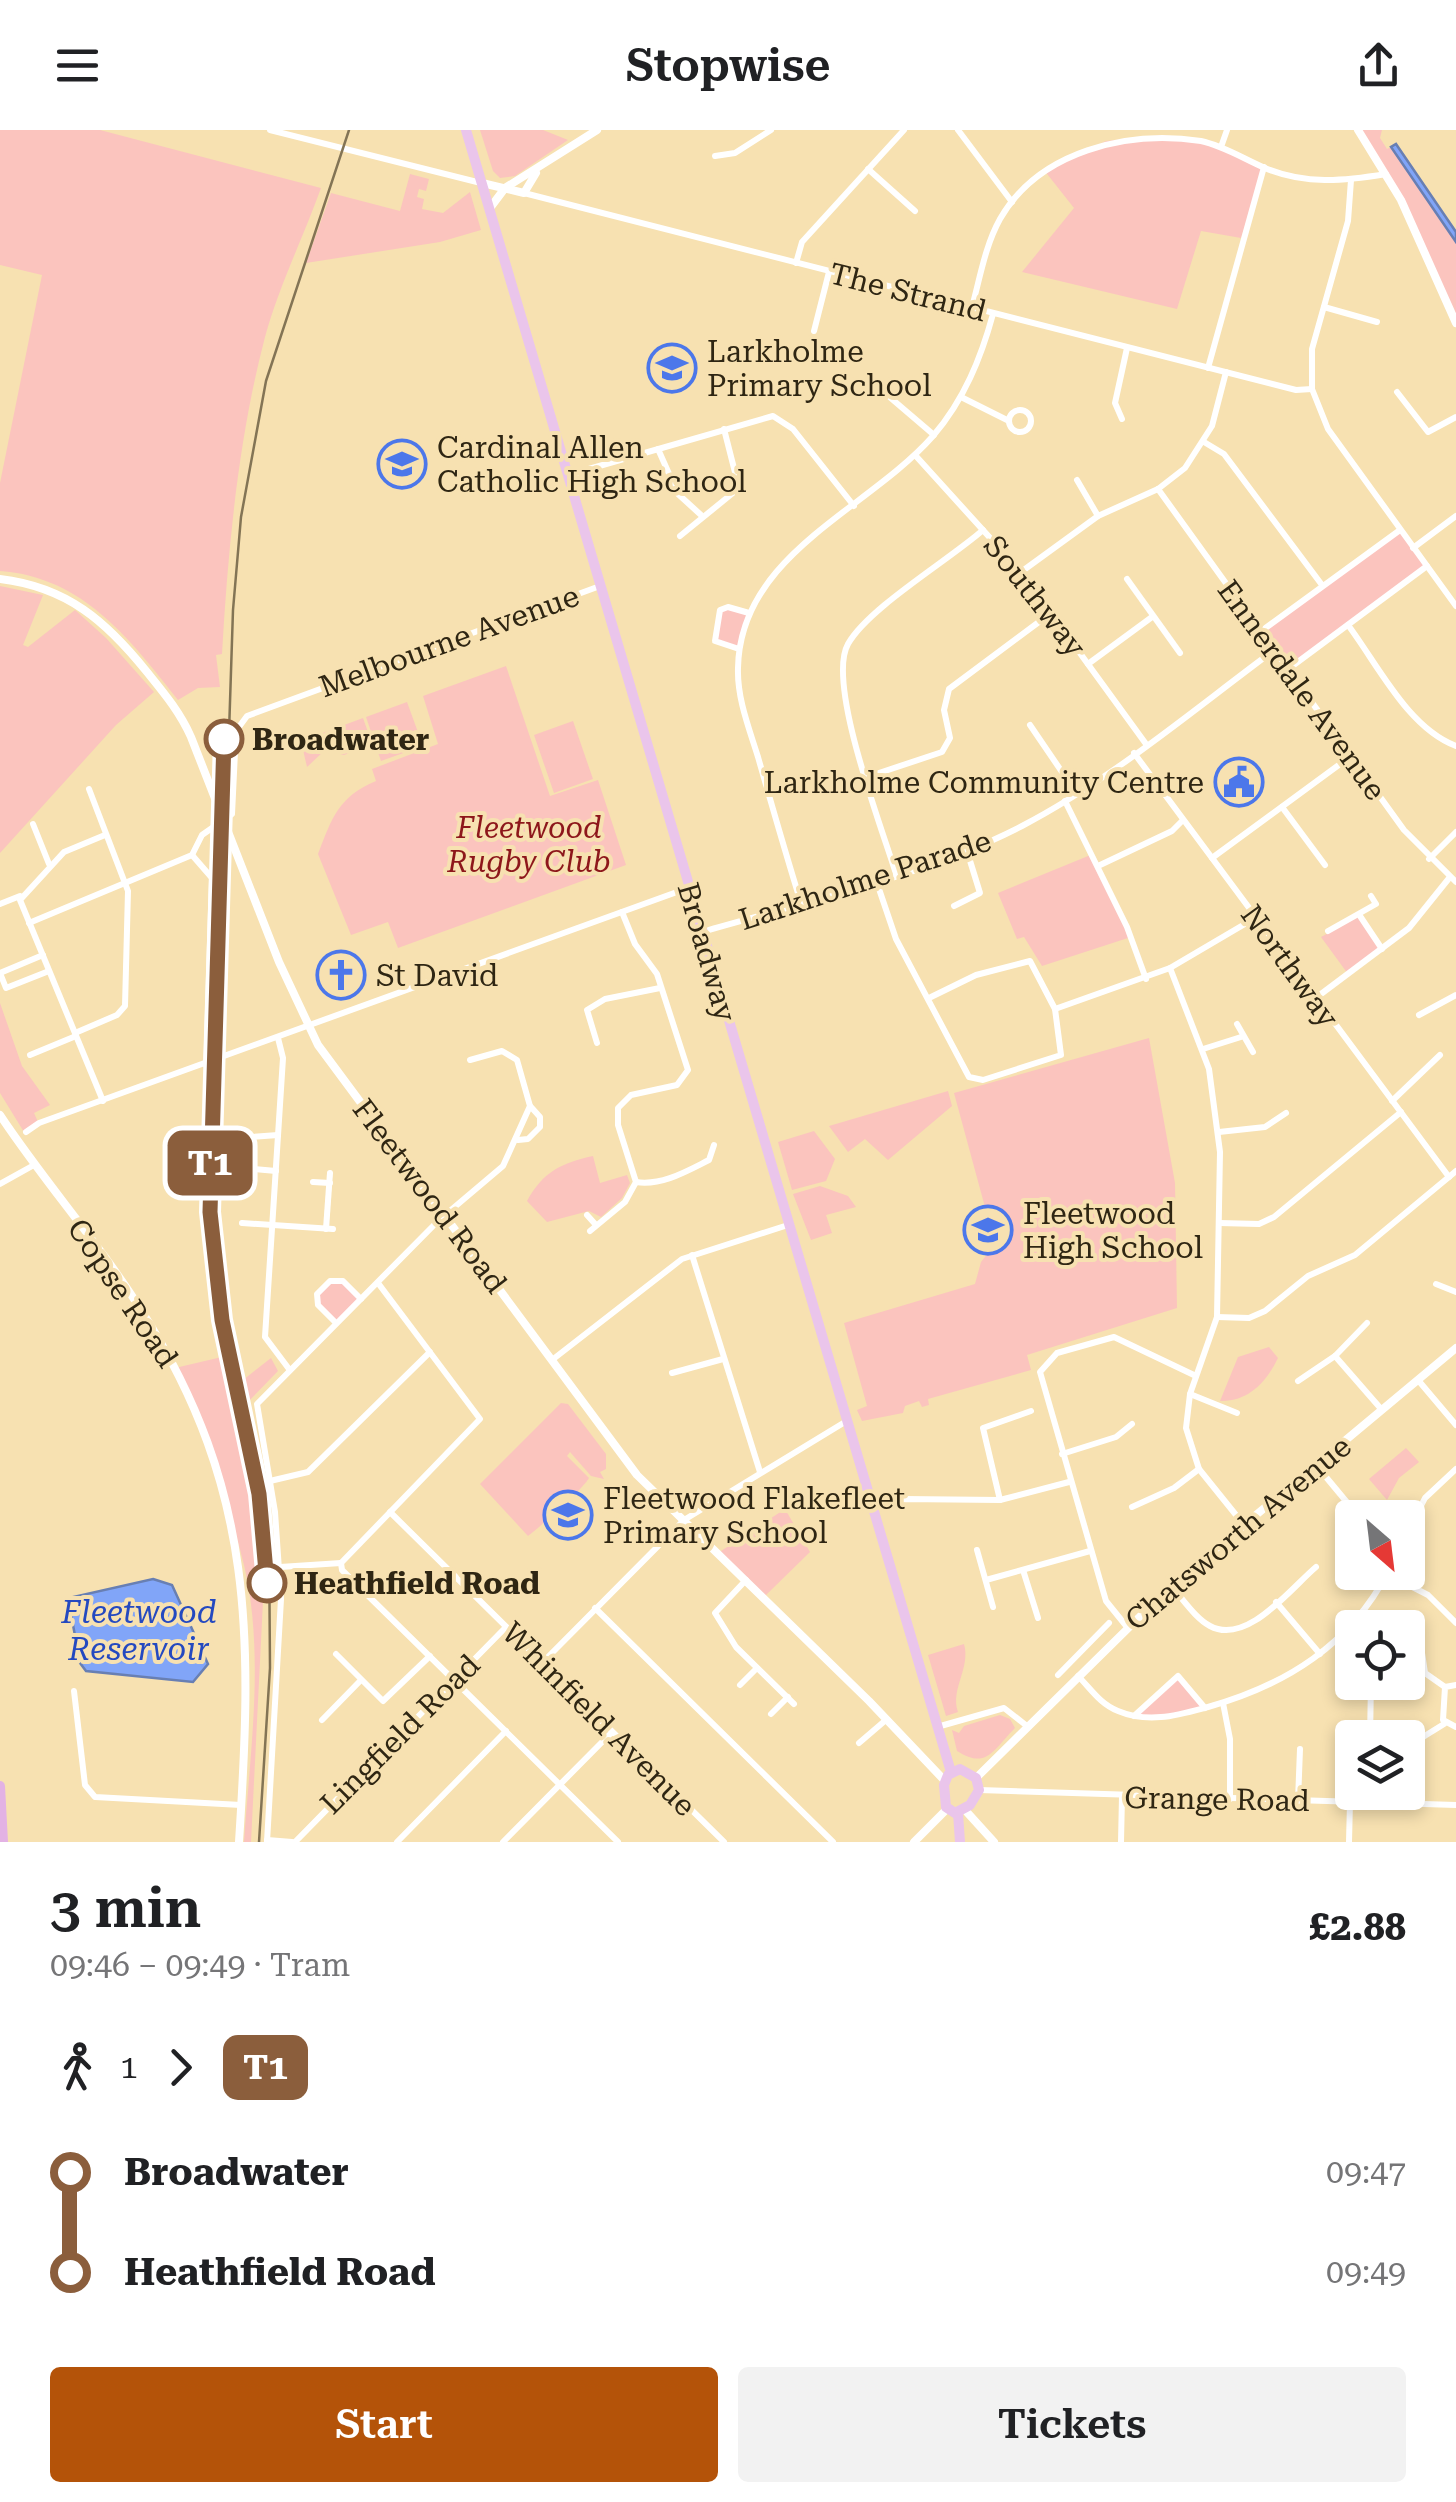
<!DOCTYPE html>
<meta charset="utf-8">
<style>
:root{--surface:#fff;--page:#f2f2f2;--text:#202124;--muted:#757577;--accent:#b45309}
body{margin:0;font-family:"Roboto Serif",serif;background:var(--page);color:var(--text);height:100vh;display:flex;flex-direction:column;font-size:38px;white-space:nowrap}
*{box-sizing:border-box;margin:0}
p{font-size:32px;color:var(--muted)}
.icon{flex:none;width:55px;height:55px;fill:none;stroke:currentColor;stroke-width:2;stroke-linecap:round;stroke-linejoin:round}
.map{position:relative;height:1712px;overflow:hidden}
.panel{display:flex;flex-direction:column;background:var(--surface);flex:1}
.panel>*{flex:none}
.badge{padding:0 20px;border-radius:15px;font-size:35px;line-height:65px}
.needle{width:65px;rotate:152deg}
.controls{position:absolute;left:1335px;top:1370px;display:grid;gap:20px}
.controls a{display:grid;place-items:center;width:90px;height:90px;border-radius:10px;background:var(--surface);box-shadow:0 5px 15px #0003;font-size:50px}
.map>.badge{position:absolute;translate:-50% -50%;box-shadow:0 0 0 5px #fff}
.legs{display:flex;align-items:center;gap:15px;height:110px;padding:0 50px;font-size:32px}
.legs p{margin-inline-start:auto}
.head{display:flex;align-items:center;justify-content:space-between;height:170px;padding:0 50px}
h1{font-size:55px;font-weight:600;line-height:75px}
.action{display:flex;gap:20px;margin-top:auto;padding:20px 50px}
.action a{flex:1;height:115px;border-radius:10px;background:var(--accent);color:#fff;font-size:40px;font-weight:600;line-height:115px;text-align:center}
.action a+a{background:var(--page);color:var(--text)}
ul{padding:0 50px;list-style:none}
li{display:flex;align-items:center;gap:35px;height:100px;font-size:38px}
li i{display:grid;place-items:center;width:15px;height:100%;margin:0 12px;background:currentColor}
li i::after{content:'';width:25px;height:25px;margin:-12px;border:8px solid;border-radius:50%;background:var(--surface)}
li p{margin-inline-start:auto}
li:first-child i{background:linear-gradient(#0000 50%,currentColor 0)}
li:last-child i{background:linear-gradient(currentColor 50%,#0000 0)}
header{display:flex;justify-content:space-between;align-items:center;height:130px;padding:0 50px;background:var(--surface);font-size:45px;font-weight:600}
.map>svg:first-child{display:block}
.green{fill:#fbc4be}
.water{fill:#81a5f8;stroke:#687fb3;stroke-width:2.5}
.lines{fill:none;stroke-linecap:round;stroke-linejoin:round}
.minor{stroke:#fff;stroke-width:6}
.tertiary{stroke:#fff;stroke-width:8}
.primary{stroke:#eac5eb;stroke-width:10}
.trunk{stroke:#e3b2e4;stroke-width:10}
.tram{stroke:#837455;stroke-width:2.5}
.line-1-casing{stroke:#fff;stroke-width:22}
.line-1{stroke:#8b5e3c;stroke-width:15}
.stop-1-dot{fill:#fff;stroke:#8b5e3c;stroke-width:5}
.labels{text-anchor:middle;dominant-baseline:central;stroke-width:8;stroke-linejoin:round;paint-order:stroke}
.street-label{font-size:30px;fill:#2f2613;stroke:#f7e1b1}
.poi-label{font-size:30px;fill:#2f2613;stroke:#f7e1b1;text-anchor:start}
.stop-label{font-size:30px;font-weight:bold;fill:#2f2613;stroke:#f7e1b1;text-anchor:start}
.park-label{font-size:30px;font-style:italic;fill:#8d171b;stroke:#f7e1b1}
.water-label{font-size:32px;font-style:italic;fill:#2449c0;stroke:#f7e1b1}
</style>
<header><svg class="icon" aria-label="menu" viewBox="0 0 24 24"><path d="M4 6h16M4 12h16M4 18h16"/></svg>Stopwise<svg class="icon" aria-label="share" viewBox="0 0 24 24"><path d="M12 15V3M7 8l5-5 5 5M5 13v7h14v-7"/></svg></header>
<div class="map">
<svg width="1456" height="1712" viewBox="0 0 1456 1712">
<rect width="100%" height="100%" fill="#f7e1b1"/>
<!-- green -->
<g class="green">
<path d="M0 0H100L321 58C303 108 279 156 265 207 238 310 228 419 222 524L216 525 220 557 198 558 178 570C130 509 83 447 0 441V353L42 145 0 135Z"/>
<polygon points="480,0 543,0 568,10 515,46 500,48 493,41"/>
<polygon points="1358,0 1382,0 1380,8 1387,19 1391,17 1456,112 1456,193 1401,70"/>
<polygon points="1163,5 1203,11 1264,37 1241,108 1201,101 1177,179 1022,142 1074,78 1044,40 1106,11"/>
<polygon points="410,44 429,49 426,61 419,59 417,67 424,69 422,79 443,83 470,62 481,100 440,112 306,133 331,63 400,81"/>
<polygon points="1400,400 1427,436 1287,540 1260,502"/>
<polygon points="0,456 43,465 23,515 28,517 75,480 106,508 154,562 116,595 0,723"/>
<polygon points="723,477 749,483 739,519 715,511"/>
<path d="M506 536 550 666 598 650 626 735 398 818 388 792 351 805 318 724C332 688 338 667 376 651L372 639 438 614 423 566Z"/>
<polygon points="407,572 423,616 381,631 366,587"/>
<polygon points="363,588 369,605 363,607 366,617 344,625 325,620 307,637 301,611"/>
<polygon points="573,591 593,649 554,663 534,605"/>
<polygon points="1093,724 1131,807 1042,836 1024,807 1017,809 998,763"/>
<polygon points="1360,786 1382,819 1348,844 1321,807"/>
<polygon points="0,873 22,936 50,975 34,983 38,992 24,1002 0,963"/>
<polygon points="1149,908 1175,1053 1177,1178 1027,1225 1031,1240 928,1269 929,1275 922,1277 919,1271 905,1276 903,1283 862,1291 857,1280 867,1276 844,1193 975,1154 981,1132 995,1114 954,963"/>
<polygon points="948,961 952,976 888,1030 865,1009 848,1022 829,996"/>
<polygon points="814,1001 835,1029 826,1051 792,1060 778,1012"/>
<path d="M593 1026 600 1053 627 1045 630 1053 622 1068 601 1087 589 1081 547 1092 527 1071C543 1042 561 1033 593 1026Z"/>
<polygon points="820,1056 848,1066 856,1077 826,1085 832,1103 811,1110 793,1064"/>
<polygon points="330,1151 343,1151 361,1169 336,1193 318,1175 317,1164"/>
<path d="M1269 1217 1278 1228C1267 1251 1249 1272 1220 1271L1238 1227Z"/>
<path d="M226 1226 251 1336 264 1451 251 1712H244C250 1623 265 1523 244 1435 228 1367 200 1303 175 1238Z"/>
<polygon points="271,1228 278,1241 248,1272 243,1250"/>
<path d="M561 1273 568 1274 606 1324V1339L600 1342 604 1349 591 1346 570 1322 567 1326 589 1348C583 1359 541 1396 528 1406L480 1354Z"/>
<polygon points="1406,1318 1419,1332 1399,1348 1387,1370 1369,1349"/>
<polygon points="785,1379 810,1422 764,1467 718,1423"/>
<path d="M964 1514C971 1538 950 1559 958 1582L946 1586 928 1525Z"/>
<polygon points="1178,1546 1205,1578 1176,1586 1134,1586"/>
<path d="M1000 1585 1010 1589 1015 1598C993 1620 987 1640 957 1621L952 1600 959 1603 964 1596Z"/>
</g>
<!-- water -->
<g class="water">
<polygon points="1396,14 1456,102 1456,112 1391,17"/>
<polygon points="153,1449 172,1455 208,1534 193,1552 86,1541 80,1533 69,1473 73,1467"/>
</g>
<g class="lines">
<!-- minor -->
<g class="minor">
<polyline points="270,0 481,53"/>
<polyline points="958,0 1012,72"/>
<polyline points="1221,17 1227,0"/>
<polyline points="715,26 735,23 771,0"/>
<polyline points="868,39 915,81"/>
<polyline points="1351,50 1348,91 1312,219 1312,259 1328,299 1456,476"/>
<polyline points="524,63 1296,260 1312,259"/>
<polyline points="796,133 802,112 904,0"/>
<path d="M972 177C980 148 985 116 1000 89 1039 21 1127 0 1201 11 1224 16 1244 29 1265 38 1305 55 1344 51 1386 44"/>
<polyline points="1324,177 1377,192"/>
<polyline points="814,201 829,142"/>
<polyline points="1208,238 1264,37"/>
<polyline points="879,258 934,305"/>
<polyline points="1397,262 1428,302 1456,287"/>
<polyline points="961,267 1009,291"/>
<circle cx="1020" cy="291" r="11"/>
<polyline points="1122,289 1115,273 1127,218"/>
<polyline points="1204,312 1224,324 1322,455"/>
<polyline points="658,319 678,364 701,385"/>
<polyline points="915,325 1021,442 1146,614"/>
<polyline points="568,345 773,286 793,299 854,376"/>
<polyline points="1077,350 1098,386"/>
<polyline points="1158,359 1404,700 1456,752"/>
<polyline points="680,406 739,358 724,299"/>
<polyline points="1413,418 1456,386"/>
<polyline points="1021,442 1098,386 1158,359 1185,338 1212,296 1226,242"/>
<polyline points="1127,449 1180,523"/>
<path d="M1348 495C1378 535 1408 598 1456 616"/>
<polyline points="1260,502 1400,400"/>
<polyline points="739,519 715,511 720,480 728,477 749,483"/>
<polyline points="1088,534 1152,487"/>
<polyline points="1287,540 1427,436"/>
<polyline points="1030,595 1077,664"/>
<polyline points="1134,623 1449,1047"/>
<polyline points="867,647 942,622 950,608 944,580 949,559 1051,483"/>
<polyline points="1065,671 1127,797 1146,849"/>
<polyline points="1282,677 1325,735"/>
<polyline points="33,694 49,734"/>
<polyline points="192,725 212,748 206,935"/>
<polyline points="1212,728 1351,626"/>
<polyline points="1429,729 1456,702"/>
<polyline points="1098,736 1172,701 1183,690"/>
<path d="M896 744C882 698 826 553 848 514 868 478 949 430 983 400"/>
<polyline points="876,750 896,809 969,947 983,950 1061,925 1055,879 1030,831 976,845 931,867"/>
<path d="M801 773C786 725 772 676 758 627 749 598 737 568 738 538 740 424 868 380 933 306 964 270 981 228 993 184"/>
<polyline points="0,774 20,766"/>
<polyline points="954,776 980,763 967,721"/>
<polyline points="1360,786 1382,819"/>
<polyline points="29,793 192,725 202,705 232,684 236,601 247,586 600,456"/>
<polyline points="1328,801 1376,774 1371,766"/>
<path d="M702 802C808 771 923 747 1022 696 1112 649 1192 581 1273 521"/>
<polyline points="43,825 0,843 6,858 49,841"/>
<polyline points="1170,838 1209,939 1220,1022 1217,1187 1190,1264 1186,1298 1199,1339 1244,1395"/>
<polyline points="1313,870 1409,798 1450,747"/>
<polyline points="1055,879 1170,838 1255,788"/>
<polyline points="1419,885 1456,865"/>
<polyline points="1237,894 1253,922"/>
<polyline points="75,903 117,885 125,876 128,761 89,659"/>
<polyline points="278,908 283,928 265,1207 289,1239"/>
<polyline points="597,913 587,880 605,869 660,858"/>
<polyline points="1203,919 1241,907"/>
<polyline points="30,925 76,906"/>
<polyline points="103,971 20,770 64,722 105,705"/>
<polyline points="1392,971 1440,925"/>
<polyline points="26,1002 39,993 688,758"/>
<polyline points="1219,1002 1265,997 1286,983"/>
<polyline points="518,1010 528,1009 540,997 540,987 531,977"/>
<polyline points="276,1041 253,1039 250,1034 252,1007 278,1005"/>
<polyline points="313,1052 330,1053"/>
<path d="M636 1052C662 1056 687 1041 709 1030L714 1015"/>
<polyline points="0,1054 34,1035"/>
<polyline points="587,1085 596,1095"/>
<polyline points="242,1093 333,1099"/>
<polyline points="1219,1093 1259,1094 1274,1087 1401,982"/>
<polyline points="326,1099 330,1043"/>
<polyline points="590,1101 625,1072 636,1052 618,995 618,978 631,965 677,955 688,940 657,844 635,814 622,782"/>
<polyline points="692,1125 760,1342"/>
<polyline points="1436,1154 1456,1162"/>
<polyline points="1217,1187 1249,1188 1265,1181 1308,1146 1355,1125 1456,1041"/>
<polyline points="336,1193 318,1175 317,1164 330,1151 343,1151 361,1169"/>
<polyline points="1335,1226 1382,1280"/>
<polyline points="552,1230 682,1129 788,1095"/>
<polyline points="672,1243 723,1229"/>
<polyline points="1418,1250 1456,1295"/>
<polyline points="1298,1251 1335,1226 1367,1193"/>
<polyline points="1190,1264 1237,1283"/>
<polyline points="1062,1324 1116,1307 1132,1294"/>
<polyline points="1316,1335 1360,1388"/>
<polyline points="270,1351 308,1342 430,1222"/>
<polyline points="1000,1370 983,1298 1031,1281"/>
<polyline points="871,1377 903,1369 1000,1370 1069,1352"/>
<polyline points="1132,1377 1174,1358 1199,1339"/>
<polyline points="390,1382 724,1712"/>
<polyline points="1408,1401 1425,1368 1456,1339"/>
<polyline points="977,1420 993,1477"/>
<polyline points="341,1433 342,1440 618,1712"/>
<polyline points="341,1433 480,1289 378,1153"/>
<polyline points="280,1437 341,1433"/>
<polyline points="1023,1440 1038,1488"/>
<polyline points="1387,1444 1428,1465 1456,1493"/>
<polyline points="746,1450 715,1483 736,1517 794,1574"/>
<polyline points="986,1450 1090,1421"/>
<path d="M1171 1456C1183 1469 1195 1488 1210 1496 1247 1516 1291 1458 1316 1437"/>
<polyline points="1276,1472 1320,1524"/>
<polyline points="595,1478 833,1712"/>
<polyline points="1127,1497 1106,1471 1040,1242 1057,1223 1114,1207 1196,1246"/>
<polyline points="1422,1523 1425,1543 1445,1557"/>
<polyline points="336,1524 383,1571 430,1526"/>
<polyline points="542,1533 684,1390 845,1292"/>
<polyline points="1058,1545 1109,1493"/>
<path d="M1078 1546C1091 1559 1100 1574 1118 1581 1149 1594 1178 1585 1208 1577 1286 1555 1350 1515 1388 1442"/>
<polyline points="740,1555 757,1538"/>
<polyline points="1456,1555 1445,1557 1443,1590 1456,1597"/>
<polyline points="74,1561 85,1655 95,1667 241,1675"/>
<polyline points="1223,1573 1230,1609 1230,1669"/>
<polyline points="771,1584 788,1567"/>
<polyline points="1134,1586 1178,1546 1205,1578"/>
<polyline points="322,1590 361,1550"/>
<polyline points="937,1597 1004,1578 1027,1596"/>
<polyline points="1423,1607 1444,1594"/>
<polyline points="1370,1608 1371,1552"/>
<polyline points="859,1613 887,1589"/>
<polyline points="979,1660 1456,1675"/>
<polyline points="1298,1671 1300,1619"/>
<polyline points="267,1710 292,1712"/>
<polyline points="267,1712 281,1469 275,1382 257,1274 438,1091 503,1036 530,976 517,930 502,921 470,930"/>
<polyline points="295,1712 506,1497"/>
<polyline points="397,1712 506,1601"/>
<polyline points="503,1712 612,1602"/>
<polyline points="1121,1712 1122,1666"/>
<polyline points="1349,1712 1350,1672"/>
</g>
<!-- tertiary -->
<g class="tertiary">
<polyline points="1358,0 1401,70 1456,193"/>
<polyline points="482,53 524,63 536,43"/>
<polyline points="490,78 505,58 597,0"/>
<path d="M0 449C67 457 106 491 147 542 164 563 180 582 191 607L279 832 318 915 637 1345 869 1571 945 1651"/>
<path d="M0 985C45 1053 100 1114 143 1183 256 1361 252 1511 239 1712"/>
<polyline points="976,1648 1171,1456 1456,1218"/>
<polyline points="965,1680 994,1712"/>
<polyline points="914,1712 947,1679"/>
</g>
<!-- primary -->
<g class="primary">
<polyline points="466,0 951,1642"/>
<polygon points="960,1639 976,1648 979,1660 970,1675 955,1683 946,1677 944,1655 948,1645"/>
<polyline points="958,1683 960,1712"/>
</g>
<!-- trunk -->
<polyline class="trunk" points="0,1656 3,1712"/>
<!-- tram -->
<polyline class="tram" points="259,1712 270,1538 269,1407 259,1336 226,1188 214,1063 233,480 241,387 266,251 349,0"/>
</g>
<g class="lines">
<!-- line-1 casing -->
<g class="line-1-casing">
<polyline id="line-1" points="224,609 210,1082 222,1190 259,1364 267,1453"/>
</g>
<!-- line-1 -->
<use href="#line-1" class="line-1"/>
</g>
<!-- icons -->
<defs>
<g id="school-ring" transform="scale(2.5)"><circle r="9.5" fill="#f7e1b1" stroke="#4c77ea" stroke-width="1.5"/><path d="M0-5L7-2L0 1L-7-2ZM-4 1L0 2.5L4 1V4Q0 6-4 4Z" fill="#4c77ea"/></g>
<g id="civic-ring" transform="scale(2.5)"><circle r="9.5" fill="#f7e1b1" stroke="#4c77ea" stroke-width="1.5"/><path d="M-.6-6.5H3V-4.5H.6V-3L4-1V1h2V6H-6V1h2V-1L-.6-3ZM-1.2 2.5V6h2.4V2.5Z" fill="#4c77ea"/></g>
<g id="church-ring" transform="scale(2.5)"><circle r="9.5" fill="#f7e1b1" stroke="#4c77ea" stroke-width="1.5"/><path d="M-1.2-6h2.4v3.5h3.3v2.4h-3.3V6h-2.4V-.1h-3.3v-2.4h3.3Z" fill="#4c77ea"/></g>
</defs>
<g fill-rule="evenodd">
<use href="#school-ring" x="672" y="238"/>
<use href="#school-ring" x="402" y="334"/>
<use href="#civic-ring" x="1239" y="652"/>
<use href="#church-ring" x="341" y="845"/>
<use href="#school-ring" x="988" y="1100"/>
<use href="#school-ring" x="568" y="1385"/>
</g>
<!-- markers -->
<g class="stop-1-dot">
<circle cx="224" cy="609" r="18"/>
<circle cx="267" cy="1453" r="18"/>
</g>
<g class="labels">
<!-- street labels -->
<g class="street-label">
<text transform="translate(908 162) rotate(14)">The Strand</text>
<text transform="translate(1035 466) rotate(52)">Southway</text>
<text transform="translate(449 511) rotate(-20)">Melbourne Avenue</text>
<text transform="translate(1302 560) rotate(54)">Ennerdale Avenue</text>
<text transform="translate(865 750) rotate(-18)">Larkholme Parade</text>
<text transform="translate(707 822) rotate(74)">Broadway</text>
<text transform="translate(1290 836) rotate(54)">Northway</text>
<text transform="translate(430 1066) rotate(53)">Fleetwood Road</text>
<text transform="translate(123 1163) rotate(56)">Copse Road</text>
<text transform="translate(1238 1403) rotate(-40)">Chatsworth Avenue</text>
<text transform="translate(599 1589) rotate(45)">Whinfield Avenue</text>
<text transform="translate(400 1604) rotate(-45)">Lingfield Road</text>
<text transform="translate(1217 1669) rotate(1)">Grange Road</text>
</g>
<!-- poi labels -->
<g class="poi-label">
<text x="707" y="221">Larkholme<tspan x="707" dy="34">Primary School</tspan></text>
<text x="437" y="317">Cardinal Allen<tspan x="437" dy="34">Catholic High School</tspan></text>
<text x="1204" y="652" text-anchor="end">Larkholme Community Centre</text>
<text x="376" y="845">St David</text>
<text x="1023" y="1083">Fleetwood<tspan x="1023" dy="34">High School</tspan></text>
<text x="603" y="1368">Fleetwood Flakefleet<tspan x="603" dy="34">Primary School</tspan></text>
</g>
<!-- stop labels -->
<g class="stop-label">
<text x="252" y="609">Broadwater</text>
<text x="294" y="1453">Heathfield Road</text>
</g>
<!-- park labels -->
<g class="park-label">
<text x="529" y="697">Fleetwood<tspan x="529" dy="34">Rugby Club</tspan></text>
</g>
<!-- water labels -->
<g class="water-label">
<text x="139" y="1482">Fleetwood<tspan x="139" dy="37">Reservoir</tspan></text>
</g>
</g>
</svg>
<div class="controls">
<a><svg class="needle" viewBox="-14 -14 28 28"><path d="M0-13l5 13h-10z" fill="#e53935"/><path d="M0 13l5-13h-10z" fill="#757577"/></svg></a>
<a><svg class="icon" aria-label="locate" viewBox="0 0 24 24"><circle cx="12" cy="12" r="6"/><path d="M12 2v4M12 18v4M2 12h4M18 12h4"/></svg></a>
<a><svg class="icon" aria-label="layers" viewBox="0 0 24 24"><path d="M12 4l9 5-9 5-9-5zM3 14l9 5 9-5"/></svg></a>
</div>
<b class="badge" style="left:210px;top:1033px;background:#8b5e3c;color:#fff">T1</b>
</div>
<section class="panel">
<div class="head"><div><h1>3 min</h1><p>09:46 – 09:49 · Tram</p></div><b>£2.88</b></div>
<div class="legs"><svg class="icon" aria-label="walk" viewBox="0 0 24 24"><circle cx="13" cy="4" r="2"/><path d="M13 8l-2 6 4 7M11 14l-3 7M7 12l3-4h3l4 4"/></svg>1<svg class="icon" aria-label="forward" viewBox="0 0 24 24"><path d="M9 5l7 7-7 7"/></svg><b class="badge" style="background:#8b5e3c;color:#fff">T1</b></div>
<ul>
<li><i style="color:#8b5e3c"></i><b>Broadwater</b><p>09:47</p></li>
<li><i style="color:#8b5e3c"></i><b>Heathfield Road</b><p>09:49</p></li>
</ul>
<div class="action"><a>Start</a><a>Tickets</a></div>
</section>
